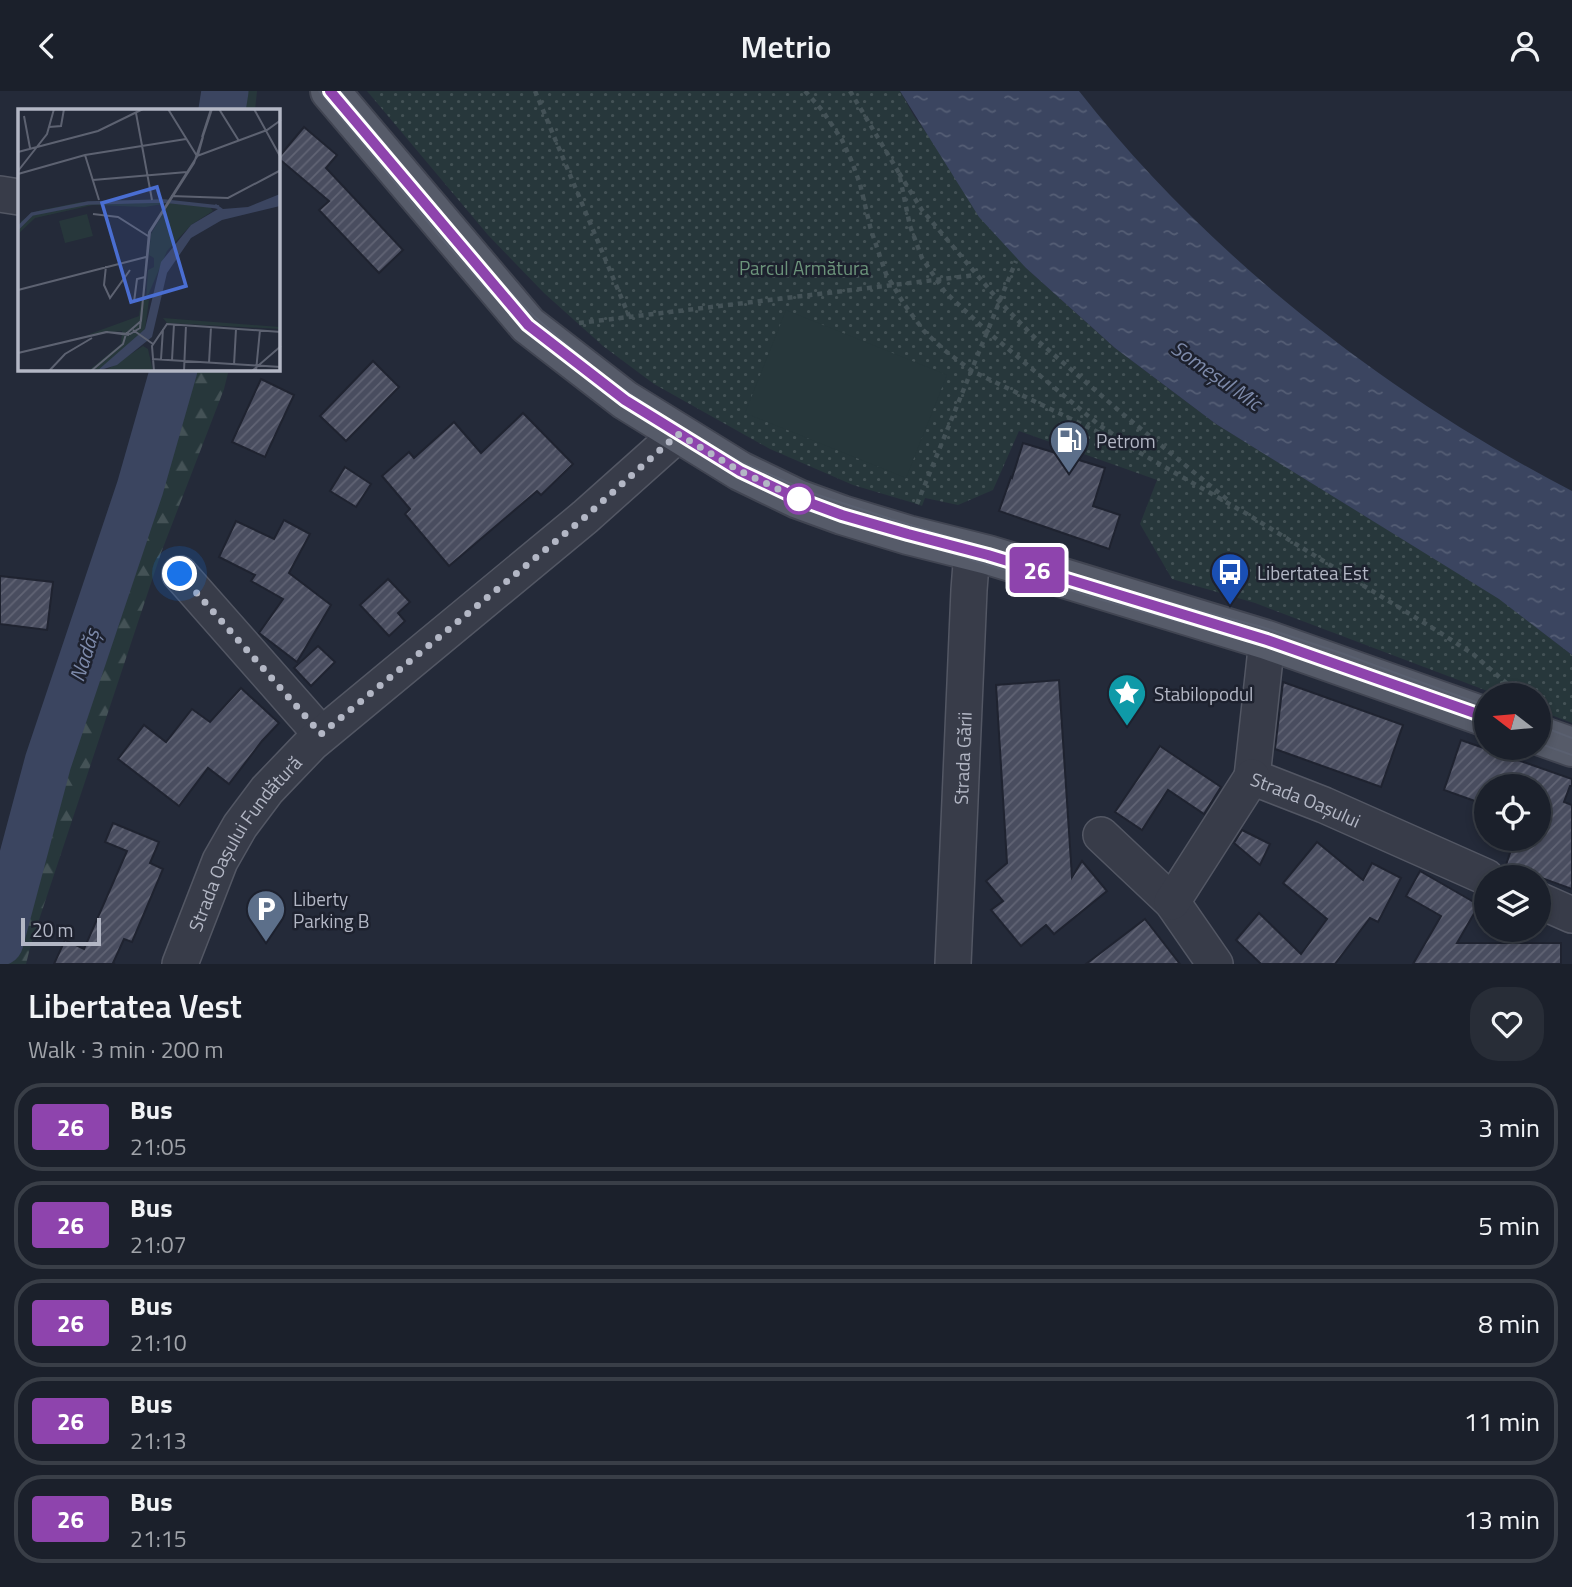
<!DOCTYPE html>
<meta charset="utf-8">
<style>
:root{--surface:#1b202b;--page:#282d37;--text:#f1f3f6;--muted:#a0a3a9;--line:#393e47}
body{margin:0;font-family:"Titillium Web",sans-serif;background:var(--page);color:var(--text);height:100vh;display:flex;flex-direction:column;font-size:26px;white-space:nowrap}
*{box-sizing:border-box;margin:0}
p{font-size:23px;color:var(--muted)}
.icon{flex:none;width:38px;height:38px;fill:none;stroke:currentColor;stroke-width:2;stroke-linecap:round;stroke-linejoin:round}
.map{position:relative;height:873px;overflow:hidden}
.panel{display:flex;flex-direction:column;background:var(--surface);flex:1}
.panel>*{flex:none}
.badge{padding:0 14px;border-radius:5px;font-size:24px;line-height:46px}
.needle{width:46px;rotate:286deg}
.buttons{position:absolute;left:1474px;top:592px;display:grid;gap:14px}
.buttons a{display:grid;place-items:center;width:77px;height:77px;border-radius:50%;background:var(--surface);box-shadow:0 4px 10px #0003,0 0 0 2px var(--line);font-size:35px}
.scale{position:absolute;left:21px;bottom:18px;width:80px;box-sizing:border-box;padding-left:7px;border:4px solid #b3b7c5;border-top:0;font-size:19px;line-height:24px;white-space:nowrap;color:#b3b7c5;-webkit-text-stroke:5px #1d212e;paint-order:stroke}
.you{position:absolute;width:35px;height:35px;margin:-18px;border:5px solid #fff;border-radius:50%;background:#1a73e8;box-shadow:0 0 0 10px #1a73e833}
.map>.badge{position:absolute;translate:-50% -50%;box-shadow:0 0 0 4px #fff}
.round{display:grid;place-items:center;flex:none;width:74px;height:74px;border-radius:28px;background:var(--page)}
.headline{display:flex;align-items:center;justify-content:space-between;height:119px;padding:0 28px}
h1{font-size:33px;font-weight:600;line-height:52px}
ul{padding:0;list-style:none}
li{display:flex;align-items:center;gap:21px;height:88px;margin:0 14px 10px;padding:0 14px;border:4px solid var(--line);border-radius:28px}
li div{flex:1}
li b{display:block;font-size:26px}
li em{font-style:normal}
li .badge{min-width:77px;font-weight:700;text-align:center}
header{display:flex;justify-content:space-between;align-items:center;height:91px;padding:0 28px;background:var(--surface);font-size:32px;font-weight:600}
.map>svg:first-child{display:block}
.forest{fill:url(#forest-firs)}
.park{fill:url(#park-dots)}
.garden{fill:#27373b}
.water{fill:url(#water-ripples)}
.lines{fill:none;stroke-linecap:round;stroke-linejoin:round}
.river{stroke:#3b4560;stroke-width:47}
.building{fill:url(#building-hatch);stroke:#1f2330;stroke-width:2}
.minor-casing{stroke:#535764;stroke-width:38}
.major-casing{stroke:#414552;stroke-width:42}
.path{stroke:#445257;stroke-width:4.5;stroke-dasharray:5 5;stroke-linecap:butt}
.minor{stroke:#383c49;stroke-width:35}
.major{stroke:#565b69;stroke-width:38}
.tram{stroke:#5a6070;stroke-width:2}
.line-casing{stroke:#fff;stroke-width:16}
.line{stroke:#8e44ad;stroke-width:10}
.walk{stroke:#b3b7c5;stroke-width:7;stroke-dasharray:0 12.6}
.stop-dot{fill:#fff;stroke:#8e44ad;stroke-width:3.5}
.labels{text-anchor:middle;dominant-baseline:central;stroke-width:5;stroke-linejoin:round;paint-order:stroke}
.park-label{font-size:19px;fill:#6c947b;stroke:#1d212e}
.poi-label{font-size:19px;fill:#b3b7c5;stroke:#1d212e;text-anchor:start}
.street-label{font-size:19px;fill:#b3b7c5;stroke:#1d212e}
.water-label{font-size:21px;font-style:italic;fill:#7d8aaa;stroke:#1d212e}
.inset-river{fill:none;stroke:#3b4560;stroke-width:3.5}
.inset-road{fill:none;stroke:#5d6271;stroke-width:2}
.view{fill:#4a6ed2;fill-opacity:0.15;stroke:#4a6ed2;stroke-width:3.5}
.inset-edge{fill:none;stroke:#b3b7c5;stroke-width:3.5}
</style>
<header><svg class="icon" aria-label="back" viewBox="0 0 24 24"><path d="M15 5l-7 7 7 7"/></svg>Metrio<svg class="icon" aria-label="person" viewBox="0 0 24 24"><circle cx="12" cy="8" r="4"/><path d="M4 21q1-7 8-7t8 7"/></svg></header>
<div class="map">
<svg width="1572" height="873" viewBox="0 0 1572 873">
<defs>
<pattern id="forest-firs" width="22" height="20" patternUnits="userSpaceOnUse" patternTransform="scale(1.75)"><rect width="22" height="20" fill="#27373b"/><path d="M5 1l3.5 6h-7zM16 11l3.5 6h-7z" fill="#445256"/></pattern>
<pattern id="park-dots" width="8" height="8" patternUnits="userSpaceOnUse" patternTransform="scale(1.75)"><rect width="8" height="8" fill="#27373b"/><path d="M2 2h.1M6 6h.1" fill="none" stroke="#445256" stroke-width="1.8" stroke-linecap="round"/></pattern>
<pattern id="water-ripples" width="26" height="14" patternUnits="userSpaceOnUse" patternTransform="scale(1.75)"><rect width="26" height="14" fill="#3b4560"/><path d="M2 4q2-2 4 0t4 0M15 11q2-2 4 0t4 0" fill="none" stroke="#555e75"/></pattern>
<pattern id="building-hatch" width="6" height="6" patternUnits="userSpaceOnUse" patternTransform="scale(1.75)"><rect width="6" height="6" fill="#494d5f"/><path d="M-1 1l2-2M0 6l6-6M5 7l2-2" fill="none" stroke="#616474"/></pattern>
</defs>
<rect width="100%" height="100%" fill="#242a39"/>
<!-- forest -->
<g class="forest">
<polygon points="203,0 257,0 255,19 202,19"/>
<polygon points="160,278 229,278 224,298 161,462 31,853 26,873 0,873 0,791 73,547"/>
</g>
<!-- park -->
<polygon class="park" points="367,0 900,0 914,25 1026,177 1115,257 1216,333 1500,508 1572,564 1572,632 1538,619 1538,604 1498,604 1255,512 1172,488 1140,433 1157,389 1019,340 993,399 958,414 925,407 922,415 917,413 853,394 770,358 654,293 603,255 544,202 488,144"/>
<!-- garden -->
<polygon class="garden" points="786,219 947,284 906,387 745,322"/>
<!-- water -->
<path class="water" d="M900 0H1079C1208 165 1387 304 1572 400V564L1499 508 1216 333 1115 257 1026 177 979 126Z"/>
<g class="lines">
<!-- river -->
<g class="river">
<polyline points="222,19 225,0"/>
<polyline points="0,851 48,671 140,397 174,278"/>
</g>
</g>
<!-- building -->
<g class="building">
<polygon points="304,36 337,64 326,77 403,159 379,182 319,119 329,110 278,67"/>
<polygon points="373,270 399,296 346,350 320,325"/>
<polygon points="261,288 294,304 265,366 232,351"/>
<polygon points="523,322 573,373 541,404 537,400 449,475 405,423 410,418 382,385 409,361 414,367 454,331 481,362"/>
<polygon points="1023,352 1105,377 1093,415 1120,424 1109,458 999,420 1011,386 1012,387"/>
<polygon points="345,376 371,393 356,416 330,400"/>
<polygon points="284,429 310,443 289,482 331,514 297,571 259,542 283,508 251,490 255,484 219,466 236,430 274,448"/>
<polygon points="0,485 53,491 47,539 0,533"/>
<polygon points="388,488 410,511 398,522 405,530 389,545 360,514"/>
<polygon points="318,555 335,571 311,595 294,577"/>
<polygon points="1059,589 1072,786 1082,770 1107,800 1054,843 1046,834 1021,855 991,819 1003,810 986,790 1007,772 996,594"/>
<polygon points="1283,591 1403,634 1381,696 1275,658"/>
<polygon points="241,597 279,632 262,650 229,693 208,677 179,715 118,668 144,634 166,651 192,618 210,631"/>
<polygon points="1461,649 1572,688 1572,695 1570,695 1564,711 1572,714 1572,798 1506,774 1515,747 1538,747 1538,695 1486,695 1486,714 1444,699"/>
<polygon points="1160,655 1221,696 1204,723 1168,699 1142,739 1115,721"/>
<polygon points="113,732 159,751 150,772 163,778 132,851 124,848 113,872 115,873 54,873 65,849 84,858 127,760 105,751"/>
<polygon points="1242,739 1270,753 1260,774 1234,752"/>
<polygon points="1317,751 1363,789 1372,772 1401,787 1378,831 1370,827 1335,873 1261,873 1236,849 1259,822 1301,863 1327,828 1283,792"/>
<polygon points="1420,780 1479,814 1457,852 1561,852 1561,873 1413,873 1441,825 1406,805"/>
<polygon points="1145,828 1180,873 1086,873"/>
</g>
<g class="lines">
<!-- minor casing -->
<g class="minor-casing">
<g id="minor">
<polyline points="0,103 19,106"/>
<polyline points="180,483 321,643"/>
<path id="s1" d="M1267 549 1252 686 1324 714 1486 786"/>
<polyline points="1101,744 1172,811 1215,873"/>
<polyline points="1538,809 1572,824"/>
<polyline points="1172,811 1252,686"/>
<path id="s2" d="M180 873 220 770 240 735 267 699 312 652 585 426 678 343"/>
<path id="s3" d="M953 873 969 499 972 460"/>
</g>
</g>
<!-- major casing -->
<g class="major-casing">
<g id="major">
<polyline points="330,0 528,234 625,309 740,380 798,408 842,424 908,444 988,464 1267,549 1486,626"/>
<polyline points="1538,644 1572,656"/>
</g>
</g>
<!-- path -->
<g class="path">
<polyline points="535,0 629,225"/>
<polyline points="805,0 822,19 842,49 852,71 860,93 871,139 886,183 904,213 924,240 944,259 972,280 1135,359 1247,423 1439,541 1473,563 1520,604"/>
<polyline points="850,0 899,82 910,135 922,167 945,201 988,241 1099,334 1123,350"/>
<polyline points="899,82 922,119 1000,211 1038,250 1124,324 1229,410"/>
<polyline points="579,232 976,184"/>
<polyline points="917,413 1016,170"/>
</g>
<!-- minor -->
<use href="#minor" class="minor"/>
<!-- major -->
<use href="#major" class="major"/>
<!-- tram -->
<g class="tram">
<polyline points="319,0 438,143 481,192 527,239 559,267 627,317 708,367 751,390 831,424 881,441 1102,509 1265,555 1345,582 1486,634"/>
<polyline points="341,0 490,180 534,225 602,284 699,348 741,371 815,403 891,428 1141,504 1262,536 1341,562 1486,615"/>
<polyline points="1538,634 1572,647"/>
<polyline points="1538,652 1572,664"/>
</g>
</g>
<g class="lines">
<!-- line casing -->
<g class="line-casing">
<polyline id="line" points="330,0 528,234 625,309 740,380 799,408 842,424 908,443 988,464 1267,549 1486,626"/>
</g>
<!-- line -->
<use href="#line" class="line"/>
<!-- walk -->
<polyline class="walk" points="180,483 321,643 585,426 678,343 740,380 799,408"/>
</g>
<!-- icons -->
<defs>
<g id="fuel-pin" transform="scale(2.0125)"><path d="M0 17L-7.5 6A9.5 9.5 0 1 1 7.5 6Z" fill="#5c6f8a" stroke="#1d212e"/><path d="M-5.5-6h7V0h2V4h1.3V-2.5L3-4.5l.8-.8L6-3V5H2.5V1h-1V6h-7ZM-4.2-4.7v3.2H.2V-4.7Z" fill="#fff"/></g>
<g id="bus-pin" transform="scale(2.0125)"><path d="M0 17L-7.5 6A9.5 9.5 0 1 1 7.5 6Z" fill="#1a4fb4" stroke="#1d212e"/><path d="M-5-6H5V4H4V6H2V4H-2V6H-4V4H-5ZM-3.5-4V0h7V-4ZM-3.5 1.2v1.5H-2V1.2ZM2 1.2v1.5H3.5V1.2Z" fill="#fff"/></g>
<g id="sight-pin" transform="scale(2.0125)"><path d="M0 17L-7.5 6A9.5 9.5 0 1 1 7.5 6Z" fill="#0f9aa8" stroke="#1d212e"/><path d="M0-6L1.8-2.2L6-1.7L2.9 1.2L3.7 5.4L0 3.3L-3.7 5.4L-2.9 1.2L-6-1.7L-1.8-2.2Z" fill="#fff"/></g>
<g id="parking-pin" transform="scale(2.0125)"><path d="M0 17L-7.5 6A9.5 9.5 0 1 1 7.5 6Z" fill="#5c6f8a" stroke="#1d212e"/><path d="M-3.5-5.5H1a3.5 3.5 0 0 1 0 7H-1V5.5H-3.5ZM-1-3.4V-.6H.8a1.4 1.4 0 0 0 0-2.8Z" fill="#fff"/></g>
</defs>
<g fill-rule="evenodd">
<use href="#fuel-pin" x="1069" y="349"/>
<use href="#bus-pin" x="1230" y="481"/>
<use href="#sight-pin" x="1127" y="602"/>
<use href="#parking-pin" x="266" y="818"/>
</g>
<!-- markers -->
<circle class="stop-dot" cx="799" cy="408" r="14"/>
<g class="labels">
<!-- park labels -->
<g class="park-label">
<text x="804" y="176">Parcul Armătura</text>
</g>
<!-- poi labels -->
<g class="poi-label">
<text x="1096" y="349">Petrom</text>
<text x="1257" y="481">Libertatea Est</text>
<text x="1154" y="602">Stabilopodul</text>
<text x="293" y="807">Liberty<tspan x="293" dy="22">Parking B</tspan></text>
</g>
<!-- street labels -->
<g class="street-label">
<text stroke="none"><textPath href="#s3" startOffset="206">Strada Gării</textPath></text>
<text stroke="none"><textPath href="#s1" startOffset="196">Strada Oașului</textPath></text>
<text stroke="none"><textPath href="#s2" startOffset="138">Strada Oașului Fundătură</textPath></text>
</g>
<!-- water labels -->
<g class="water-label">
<text transform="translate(1217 284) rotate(35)">Someșul Mic</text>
<text transform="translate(84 564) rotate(-72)">Nadăș</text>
</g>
</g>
<!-- overview -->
<g transform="translate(18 18)">
<rect width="262" height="262" fill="#242a39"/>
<path d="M69 105 75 127 47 134 41 112ZM123 191H131L127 220 108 241 79 262H70L103 235 104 222 69 226 121 207ZM145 209 262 218V220L149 214Z" fill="#27373b"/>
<path d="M149 90 151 94 127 98 75 96 17 109 0 125 3 112 19 102 63 93Z" fill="#27373b"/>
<path d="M151 94 192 98 195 102 173 116 149 142 128 191 130 161 136 158V149L131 146 133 125ZM125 237 130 240 135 262H87Z" fill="#27373b"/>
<path d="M262 85V97L204 111 173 129 149 164 134 228 99 256 79 262 127 220 143 153 173 116 200 100 194 98 198 95 205 100 230 98Z" fill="#3b4560"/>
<path class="inset-river" d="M0 119 14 105 70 94 146 92 201 98"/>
<path class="inset-road" d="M150 0 179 47 249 21 263 11M201 0 221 32M236 0 263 49M118 4 134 91M6 7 12 39M31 18 43 17 46 0M184 28 193 0M0 43 80 22 125 0M67 46 81 91M0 62 29 25 36 0M0 65 67 46 168 30M75 71 169 63M153 87 210 89 263 61M75 105 100 108 130 127M88 157 86 176 92 189 112 161M0 181 128 148M116 193 119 170 127 168M115 221 135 235M108 225 123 212 131 123 180 46 185 28M0 244 89 223 111 226M0 244 88 223 112 225 122 219 132 123 176 54 194 0M134 250 263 258M143 250 145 220M154 251 156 215M191 254 193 218M216 256 218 220M31 262 47 245 74 229M73 262 105 235 108 225M136 262 134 237 149 215 263 223M166 262 168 216M234 262 263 237M238 262 242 221"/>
<path class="view" d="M139 78 168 177 113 193 84 94Z"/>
<rect width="262" height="262" class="inset-edge"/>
</g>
</svg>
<div class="buttons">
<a><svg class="needle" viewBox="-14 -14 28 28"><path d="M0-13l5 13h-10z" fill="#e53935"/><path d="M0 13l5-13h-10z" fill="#a0a3a9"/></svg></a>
<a><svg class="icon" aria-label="locate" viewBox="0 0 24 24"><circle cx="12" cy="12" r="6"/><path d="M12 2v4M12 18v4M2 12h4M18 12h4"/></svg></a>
<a><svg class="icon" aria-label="layers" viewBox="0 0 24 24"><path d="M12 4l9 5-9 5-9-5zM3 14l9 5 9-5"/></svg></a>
</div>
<div class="scale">20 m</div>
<div class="you" style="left:180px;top:483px"></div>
<b class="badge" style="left:1037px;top:479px;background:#8e44ad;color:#fff">26</b>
</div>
<section class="panel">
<div class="headline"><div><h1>Libertatea Vest</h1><p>Walk · 3 min · 200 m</p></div><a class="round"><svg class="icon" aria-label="heart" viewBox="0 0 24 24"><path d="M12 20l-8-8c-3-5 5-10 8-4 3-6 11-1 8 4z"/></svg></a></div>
<ul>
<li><span class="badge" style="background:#8e44ad;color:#fff">26</span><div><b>Bus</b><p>21:05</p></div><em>3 min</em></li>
<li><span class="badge" style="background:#8e44ad;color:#fff">26</span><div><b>Bus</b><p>21:07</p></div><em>5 min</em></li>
<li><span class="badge" style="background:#8e44ad;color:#fff">26</span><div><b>Bus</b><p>21:10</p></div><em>8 min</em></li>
<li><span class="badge" style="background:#8e44ad;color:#fff">26</span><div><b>Bus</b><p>21:13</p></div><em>11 min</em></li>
<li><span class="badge" style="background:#8e44ad;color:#fff">26</span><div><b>Bus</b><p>21:15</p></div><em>13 min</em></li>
</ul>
</section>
